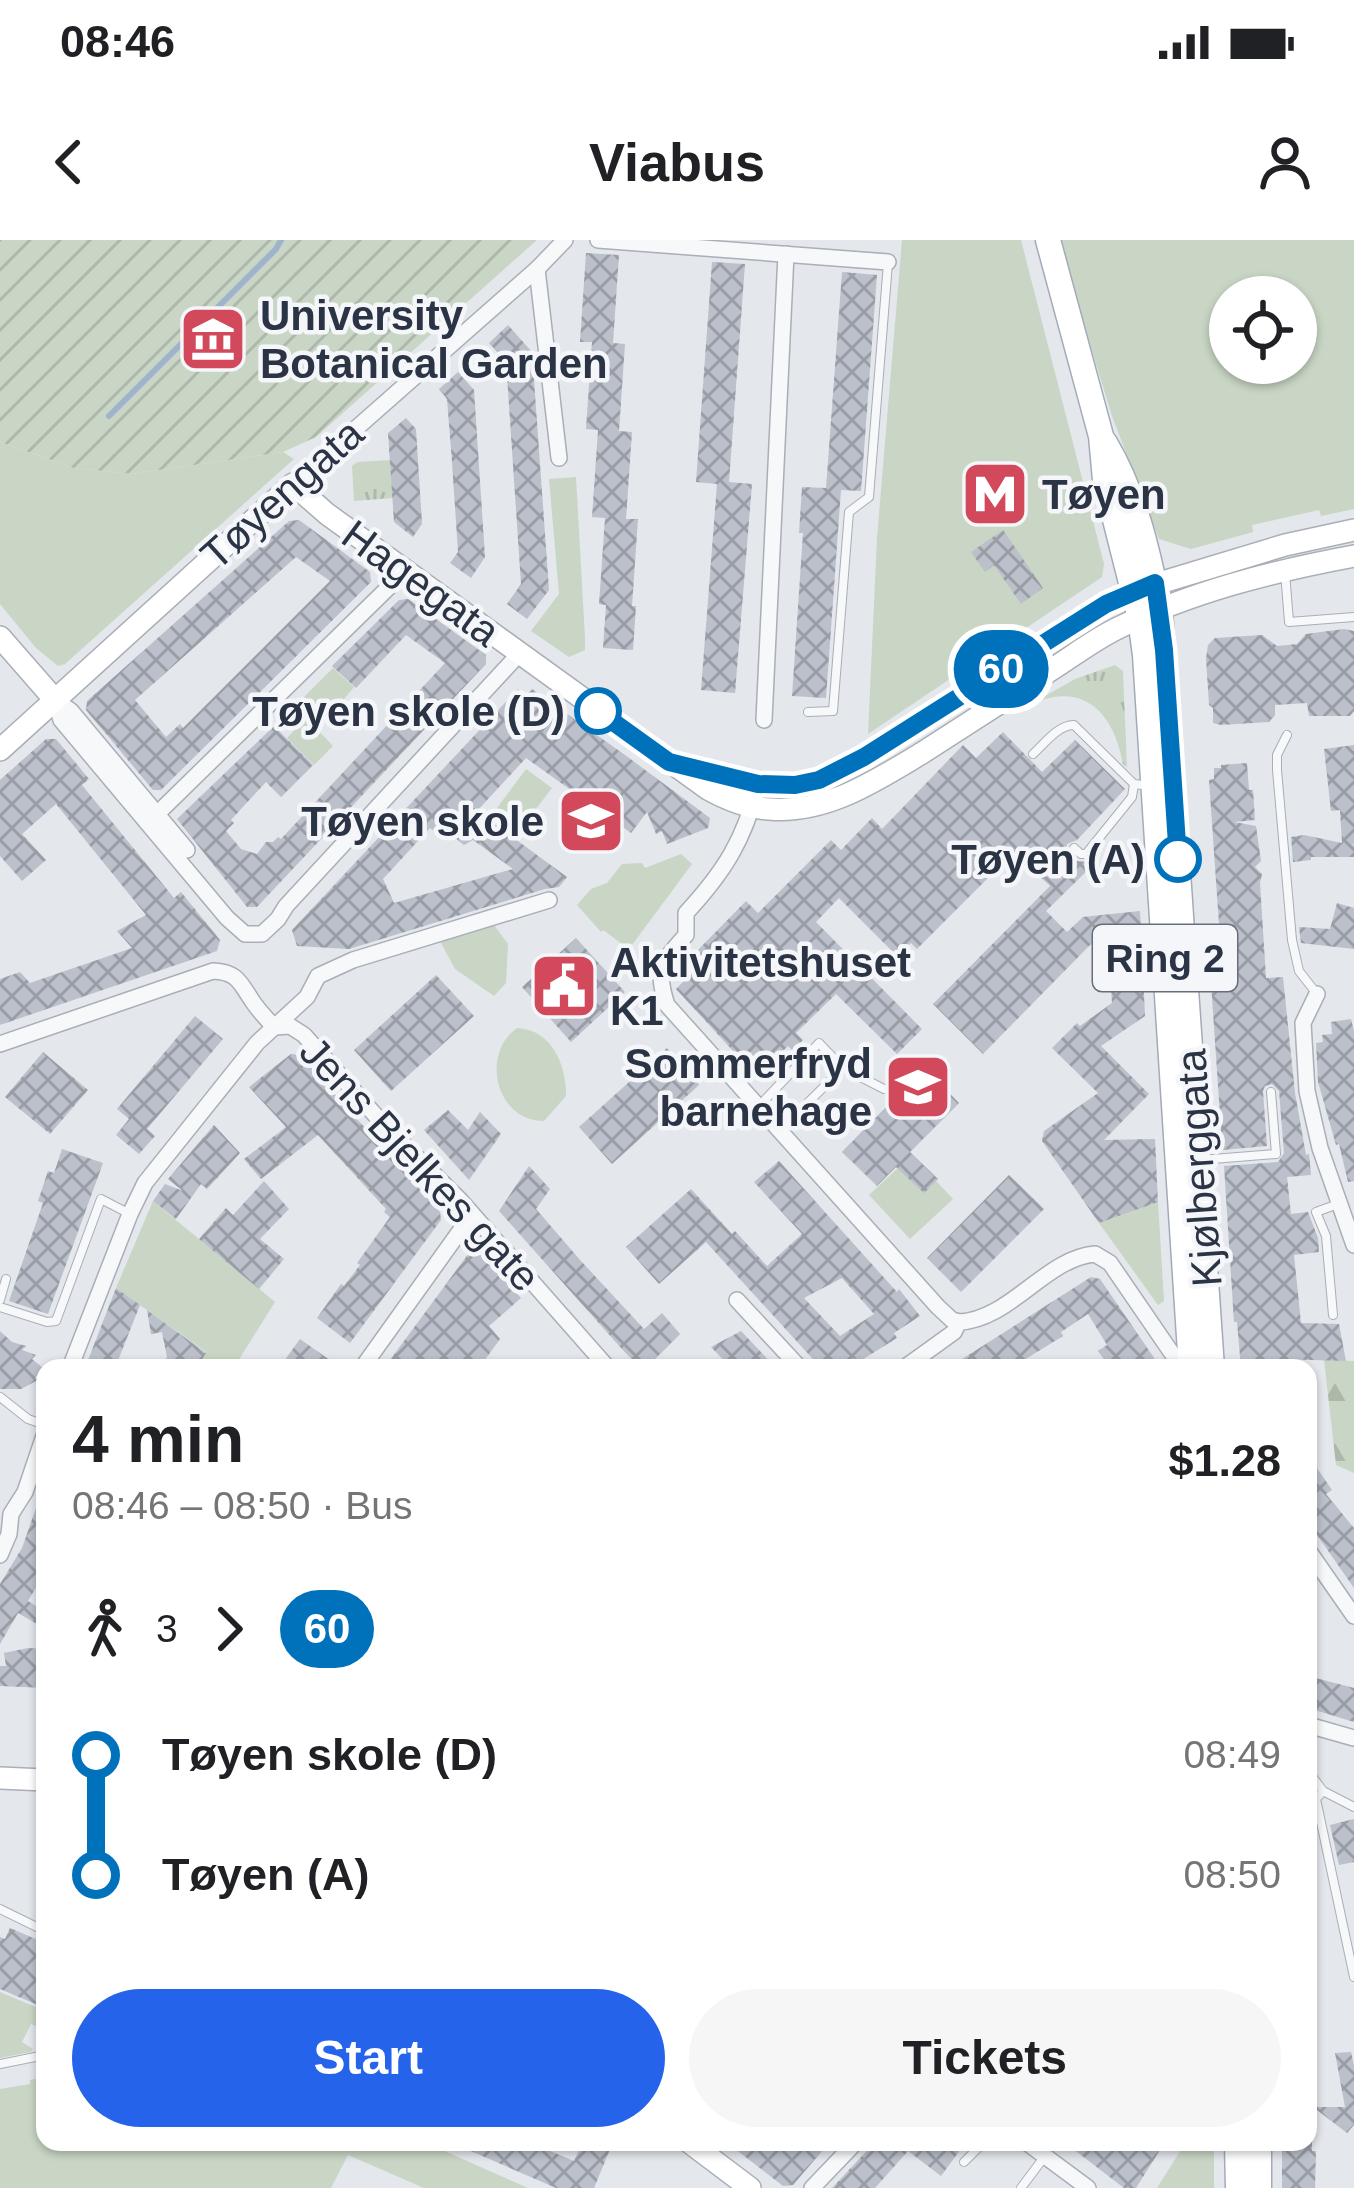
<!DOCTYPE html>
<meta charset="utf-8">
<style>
:root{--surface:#fff;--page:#f6f6f6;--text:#202124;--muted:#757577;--accent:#2563eb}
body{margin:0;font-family:Helvetica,sans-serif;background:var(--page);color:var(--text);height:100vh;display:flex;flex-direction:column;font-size:45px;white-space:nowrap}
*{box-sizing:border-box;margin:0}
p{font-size:39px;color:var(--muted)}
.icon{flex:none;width:66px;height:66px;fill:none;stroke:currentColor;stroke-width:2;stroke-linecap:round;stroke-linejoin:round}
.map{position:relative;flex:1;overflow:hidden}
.details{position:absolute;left:36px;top:1119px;width:1281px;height:792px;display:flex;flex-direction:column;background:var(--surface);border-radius:24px;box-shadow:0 3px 9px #0004}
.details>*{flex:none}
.badge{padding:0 24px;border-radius:39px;font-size:42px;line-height:78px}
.controls{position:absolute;left:1209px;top:36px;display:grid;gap:24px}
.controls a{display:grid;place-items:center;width:108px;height:108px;border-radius:50%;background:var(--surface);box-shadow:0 3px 9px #0004;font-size:60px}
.map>.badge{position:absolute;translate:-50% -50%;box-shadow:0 0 0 6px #fff}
.legs{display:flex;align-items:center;gap:18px;height:132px;padding:0 36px;font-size:39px}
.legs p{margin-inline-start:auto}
.head{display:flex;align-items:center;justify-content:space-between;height:204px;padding:0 36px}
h1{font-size:66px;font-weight:700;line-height:90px}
.cta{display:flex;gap:24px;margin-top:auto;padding:24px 36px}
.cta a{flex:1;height:138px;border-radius:72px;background:var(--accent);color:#fff;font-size:48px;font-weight:700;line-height:138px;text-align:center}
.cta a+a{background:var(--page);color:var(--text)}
ul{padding:0 36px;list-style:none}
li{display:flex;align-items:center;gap:42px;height:120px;font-size:45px}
li i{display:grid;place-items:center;width:18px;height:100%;margin:0 15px;background:currentColor}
li i::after{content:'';width:30px;height:30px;margin:-15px;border:9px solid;border-radius:50%;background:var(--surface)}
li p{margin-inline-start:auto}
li:first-child i{background:linear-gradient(#0000 50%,currentColor 0)}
li:last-child i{background:linear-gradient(currentColor 50%,#0000 0)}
.status{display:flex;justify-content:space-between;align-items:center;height:84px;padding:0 60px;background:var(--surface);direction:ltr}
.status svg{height:33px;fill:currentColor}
header{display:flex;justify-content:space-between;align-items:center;height:156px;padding:0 36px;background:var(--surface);font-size:54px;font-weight:700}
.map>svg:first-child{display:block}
.grass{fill:url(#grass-tufts)}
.forest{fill:url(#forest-firs)}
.park{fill:#c9d6c5;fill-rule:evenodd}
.garden{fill:url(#garden-furrows)}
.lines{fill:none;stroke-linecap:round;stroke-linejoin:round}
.stream{stroke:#9fb4cc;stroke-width:6}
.building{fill:url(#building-cross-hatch);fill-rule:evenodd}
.lane-casing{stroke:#a9aeb7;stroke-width:10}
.street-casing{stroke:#a9aeb7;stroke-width:18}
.secondary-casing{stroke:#a9aeb7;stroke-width:24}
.primary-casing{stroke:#a3abb8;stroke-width:27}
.lane{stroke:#f7f8fa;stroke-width:8}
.street{stroke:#f7f8fa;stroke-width:15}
.secondary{stroke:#fff;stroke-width:21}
.primary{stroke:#fff;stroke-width:24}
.line-1-casing{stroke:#fff;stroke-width:27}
.line-1{stroke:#0072bc;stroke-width:18}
.stop-1-dot{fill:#fff;stroke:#0072bc;stroke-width:6}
.labels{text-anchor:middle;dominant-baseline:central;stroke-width:9;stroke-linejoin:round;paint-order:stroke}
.shield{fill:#f4f6f9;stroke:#676e7b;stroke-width:3}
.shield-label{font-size:39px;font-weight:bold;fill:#2b3445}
.poi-label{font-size:42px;font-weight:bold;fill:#2b3445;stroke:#f4f6f9;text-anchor:start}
.street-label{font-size:42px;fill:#2b3445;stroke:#f4f6f9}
.stop-label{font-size:42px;font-weight:bold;fill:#2b3445;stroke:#f4f6f9;text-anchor:end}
</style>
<div class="status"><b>08:46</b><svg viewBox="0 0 49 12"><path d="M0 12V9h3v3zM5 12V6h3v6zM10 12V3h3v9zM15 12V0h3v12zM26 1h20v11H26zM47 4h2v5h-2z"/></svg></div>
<header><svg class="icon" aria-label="back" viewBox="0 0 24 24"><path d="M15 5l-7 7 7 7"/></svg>Viabus<svg class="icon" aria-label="person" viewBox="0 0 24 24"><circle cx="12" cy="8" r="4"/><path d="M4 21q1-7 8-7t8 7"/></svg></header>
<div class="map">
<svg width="1354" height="1948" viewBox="0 0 1354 1948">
<defs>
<pattern id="grass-tufts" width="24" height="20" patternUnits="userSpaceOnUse" patternTransform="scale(3)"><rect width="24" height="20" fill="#c9d6c5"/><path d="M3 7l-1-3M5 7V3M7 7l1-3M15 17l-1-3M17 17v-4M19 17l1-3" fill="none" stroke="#adb8ab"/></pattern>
<pattern id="forest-firs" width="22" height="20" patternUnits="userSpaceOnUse" patternTransform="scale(3)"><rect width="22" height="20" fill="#c9d6c5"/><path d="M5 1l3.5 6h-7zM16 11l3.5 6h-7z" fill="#adb8ab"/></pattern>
<pattern id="garden-furrows" width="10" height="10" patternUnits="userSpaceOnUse" patternTransform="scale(3)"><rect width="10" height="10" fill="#c9d6c5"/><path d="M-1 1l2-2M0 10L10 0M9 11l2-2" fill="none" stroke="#adb8ab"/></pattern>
<pattern id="building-cross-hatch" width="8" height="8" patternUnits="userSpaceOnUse" patternTransform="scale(3)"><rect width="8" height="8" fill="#bbc0ca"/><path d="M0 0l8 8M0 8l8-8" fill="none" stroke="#989da6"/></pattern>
</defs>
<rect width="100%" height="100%" fill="#e4e7ec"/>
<!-- grass -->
<g class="grass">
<polygon points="390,220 393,258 354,261 352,226 357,222"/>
<path d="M1115 425 1123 431 1127 527 1123 524C1114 474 1085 440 1031 464L1075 439Z"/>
</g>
<!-- forest -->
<polygon class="forest" points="1324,1120 1354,1121 1354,1233 1336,1225"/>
<!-- park -->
<g class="park">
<polygon points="902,0 1021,0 1104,324 1102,337 868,494 877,298"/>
<path d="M1058 0H1354V269L1321 276 1319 270 1252 285 1253 292 1191 309 1159 299 1112 176ZM1230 57H1296V123H1230Z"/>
<polygon points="0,202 74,228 132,234 283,212 294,219 65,424 58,426 36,408 0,364"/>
<polygon points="576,237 585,398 585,410 569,417 531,391 559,354 549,239"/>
<polygon points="333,428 354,447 336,469 312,484 333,506 314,525 287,498 305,479 294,467"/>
<polygon points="526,529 552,548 519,591 494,572"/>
<polygon points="681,614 692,624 629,709 603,690 601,692 577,665 591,649 607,643 622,624 642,623 645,628"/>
<polygon points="494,685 508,704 506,743 494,756 455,729 440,701"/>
<path d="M517 788C552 790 566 824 566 856L544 881C496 881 480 814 517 788Z"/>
<polygon points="912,915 953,959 910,999 869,955"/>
<polygon points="153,961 275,1062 238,1121 246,1128 197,1128 206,1112 116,1048"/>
<polygon points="1158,962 1164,1061 1158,1065 1099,983"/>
<polygon points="0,1752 45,1771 45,1789 31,1784 22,1802 33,1809 30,1812 0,1818"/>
<polygon points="45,1837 45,1902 424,1902 528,1948 424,1948 348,1915 331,1948 0,1948 0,1849 30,1844 30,1840"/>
<polygon points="1186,1902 1214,1902 1214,1948 1157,1948"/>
</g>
<!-- garden -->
<polygon class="garden" points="0,0 537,0 316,197 283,212 132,234 74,228 0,202"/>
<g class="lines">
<!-- stream -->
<polyline class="stream" points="109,176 276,9 281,0"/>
</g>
<!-- building -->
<g class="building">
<polygon points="586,13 619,15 613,103 625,104 619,191 632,192 626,279 638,279 632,366 636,366 633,410 603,408 606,365 599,364 605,278 592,277 598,190 586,189 592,102 580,102"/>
<polygon points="712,22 745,24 729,242 752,244 735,453 701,450 717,244 696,242"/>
<polygon points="842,32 877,35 861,251 841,250 826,458 792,456 803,293 799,293 802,247 826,248"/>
<polygon points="508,85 532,112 549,350 527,379 507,364 521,344 506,121 489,103"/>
<polygon points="458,132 474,150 485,317 471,338 450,323 458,312 452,222 447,159 439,149"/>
<polygon points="406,178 416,189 422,284 413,297 394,282 388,193"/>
<path d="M299 280 370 332 371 342 161 550H153L86 470 87 461 289 281ZM296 317 330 341 183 488 180 484 166 497 135 460Z"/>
<polygon points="1003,290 1043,348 1021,364 994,325 985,332 971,312"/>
<polygon points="408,359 486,415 486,424 257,667 247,667 177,579 274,486 313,525 281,557 266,542 231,580 234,583 226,591 241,609 257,614 266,602 273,602 278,597 281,599 445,423 406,395 356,448 332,426 399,360"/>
<polygon points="1344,389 1354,391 1354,471 1350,476 1309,476 1307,463 1275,465 1275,475 1269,482 1221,485 1213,483 1213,468 1209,465 1206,418 1208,405 1215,398 1262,395 1277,406 1297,404 1306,394"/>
<path d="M518 449 524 458 532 449 625 515 710 578 708 588 667 604 662 591 656 594 647 572 631 593 526 518 477 571 567 637 559 647 545 649 349 709 297 706 292 690ZM439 585 464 605 473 600 513 629 394 663 383 639 430 588 434 591Z"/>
<polygon points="1003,492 1042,532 1075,500 1125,549 1077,600 1067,604 1067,612 1077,621 1087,622 1094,618 1097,621 1046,671 1067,692 1083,677 1140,671 1145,776 1101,806 1149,854 1104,900 1155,899 1158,962 1099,983 1042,901 1044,891 1098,853 1052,808 1077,783 1080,786 1112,763 1107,694 1093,707 1091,704 983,814 933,764 1050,646 1014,612 917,709 911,703 898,717 839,658 816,682 922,789 897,814 836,754 796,793 803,800 792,810 788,806 757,837 676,749 703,721 695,713 746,661 758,673 831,600 841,610 872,578 882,589 963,505 976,518"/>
<polygon points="46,499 56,499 89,539 82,545 174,658 181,652 220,700 217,711 0,785 0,739 20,732 30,743 132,708 117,691 146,675 56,564 22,594 46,620 22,641 0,616 0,540"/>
<polygon points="1354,505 1354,604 1351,604 1354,605 1354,617 1311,617 1311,620 1293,622 1291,597 1304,595 1342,603 1340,570 1331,571 1324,509"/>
<polygon points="1247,523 1249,550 1253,550 1255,580 1234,582 1256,586 1261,621 1255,627 1262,634 1260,643 1266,738 1283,737 1295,853 1306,915 1309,914 1311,935 1287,937 1291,974 1308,972 1318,998 1319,1012 1294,1015 1301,1083 1339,1084 1346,1121 1278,1119 1281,1128 1241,1128 1237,1082 1234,1082 1224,926 1278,922 1284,913 1279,851 1272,844 1265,846 1263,851 1267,906 1223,910 1222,904 1211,743 1223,742 1209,540 1214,539 1214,528 1221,528 1221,525"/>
<polygon points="1337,663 1354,668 1354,709 1301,703 1299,687 1330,689"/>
<polygon points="576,698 625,752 571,802 522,747"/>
<polygon points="436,735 474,776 391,851 354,810"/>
<polygon points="195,776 223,799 147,889 155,896 139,914 116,895 129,879 117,869"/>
<polygon points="1351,779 1354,791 1354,941 1348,942 1339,904 1336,905 1318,842 1316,803 1323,802 1322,795 1332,794 1331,782"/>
<polygon points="667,808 699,845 612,924 579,887"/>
<polygon points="43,812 88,850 50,894 5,857"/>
<polygon points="291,814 300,815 440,972 441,980 350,1103 317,1078 341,1044 344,1046 360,1025 357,1023 390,977 384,972 386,969 318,895 261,939 244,919 286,887 249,847"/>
<polygon points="925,828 959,863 910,912 938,939 924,953 896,927 877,946 842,912"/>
<polygon points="448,870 468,890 480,872 501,894 469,940 424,890"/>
<polygon points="214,885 240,913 207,949 201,944 176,979 153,961 165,944 183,951 168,939"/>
<polygon points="62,909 103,923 48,1074 9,1061 43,963 38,961 48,931 54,933"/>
<path d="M779 921 897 1052 899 1049 920 1076 894 1093 897 1098 857 1123 854 1118 839 1128H821L706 1002 659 1044 626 1007 691 949 732 994 735 991 767 1026 802 994 754 942ZM842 1038 874 1074 840 1096 804 1058Z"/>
<polygon points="529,926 550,949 536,969 581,1021 644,1089 662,1073 680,1094 646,1128 640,1128 621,1108 499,971"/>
<polygon points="1009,935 1044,969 961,1052 927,1018"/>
<polygon points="264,941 289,969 260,999 284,1019 259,1049 199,999 226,968 233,975"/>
<polygon points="479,1012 521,1058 489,1086 500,1099 479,1128 384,1128 469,1013"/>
<polygon points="1091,1037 1100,1039 1161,1128 1110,1128 1098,1111 1107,1105 1088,1074 1061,1092 1063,1096 1011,1128 948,1128"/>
<polygon points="116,1048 140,1065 115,1128 85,1128"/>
<polygon points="147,1070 206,1113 197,1128 161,1128 167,1117 162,1092 151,1094"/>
<polygon points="0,1091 12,1102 26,1106 22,1110 36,1115 32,1119 43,1128 35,1138 38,1140 21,1149 0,1149"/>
<polygon points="741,1091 776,1128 731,1128 711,1107"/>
<polygon points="300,1099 341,1128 279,1128"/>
<polygon points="1308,1215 1332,1250 1326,1254 1354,1288 1354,1348 1308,1282"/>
<polygon points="43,1248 45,1249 45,1332 28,1361 45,1372 37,1384 18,1373 0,1404 0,1344 22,1308"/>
<polygon points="28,1408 45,1409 45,1448 0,1446 0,1426 6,1426 4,1413"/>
<polygon points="1308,1436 1354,1448 1354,1482 1308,1468"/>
<polygon points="1354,1579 1354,1622 1339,1625 1330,1585"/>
<polygon points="10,1688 45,1703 45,1768 0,1749 0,1697 5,1699"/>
<polygon points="1351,1812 1354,1826 1354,1885 1347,1893 1313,1867 1345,1867 1335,1813"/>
<polygon points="450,1902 545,1902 543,1908 574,1921 583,1902 613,1902 594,1948 556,1948"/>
<polygon points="726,1902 830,1902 793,1945 783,1946"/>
<polygon points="875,1902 966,1902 941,1936 908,1911 875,1948 832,1948"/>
<polygon points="1064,1902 1165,1902 1136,1948 1124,1948"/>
<polygon points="1282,1902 1312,1902 1312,1911 1316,1911 1315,1948 1282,1948"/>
</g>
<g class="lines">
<!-- lane casing -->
<g class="lane-casing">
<g id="lane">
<polyline points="1285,332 1289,382 1354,377"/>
<polyline points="808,472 833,471 849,272 869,257 888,23"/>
<polyline points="1287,495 1277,515 1277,530 1292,700 1299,731 1317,754"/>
<path d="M1033 514C1045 503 1058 485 1074 485L1134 544 1151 546"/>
<polyline points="1074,608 1081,614 1086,614 1132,557 1134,544"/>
<polyline points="843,828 884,849"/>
<polyline points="759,866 819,803 843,828 779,891"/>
<polyline points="1200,920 1276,914 1271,852"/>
<polyline points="0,1060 6,1039"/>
<polyline points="0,1067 47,1082 56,1081 101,959 128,973"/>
<polyline points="1333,1075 1326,996 1316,972 1338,964"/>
<polyline points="0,1157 28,1179 45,1185"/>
<polyline points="1308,1531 1323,1551 1354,1567"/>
<polyline points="1323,1551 1316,1559 1354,1737"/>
<polyline points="0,1669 45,1691"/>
<polyline points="0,1824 45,1815"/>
<polyline points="964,1922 984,1902"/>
<polyline points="1021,1948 1045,1916"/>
</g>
</g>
<!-- street casing -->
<g class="street-casing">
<g id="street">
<polyline points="598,0 888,22"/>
<polyline points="537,29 559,218"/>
<polyline points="293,244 537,29 565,0"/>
<polyline points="55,460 61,480 227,678 245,694 262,694 278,679 286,666 519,414"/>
<polyline points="55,460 71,471 187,610"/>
<polyline points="764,480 786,14"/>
<path d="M758 544C745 599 724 632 686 673V695C662 722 655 729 667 765L938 1067 952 1080 959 1082"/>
<polyline points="158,573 389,347 403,329"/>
<polyline points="1317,754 1303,783 1307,851 1320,908 1354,1005"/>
<path d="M0 804 213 731C238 732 240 743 253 762 259 771 267 779 274 787L290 786 304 795 384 885 460 960 608 1128"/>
<polyline points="737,1060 800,1128"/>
<polyline points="70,1128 130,974 145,943 257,803 307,757 318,736 353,720 549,660"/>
<polyline points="362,1128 460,991 474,977"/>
<path d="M904 1128 954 1092 959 1082C1010 1080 1046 1018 1095 1014L1110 1023 1182 1128"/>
<polyline points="1308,1310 1354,1376"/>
<polyline points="0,1315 9,1294 11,1274 25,1252 45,1193"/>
<polyline points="1308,1485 1354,1498"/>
<polyline points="1026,1902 1088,1948"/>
<polyline points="812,1948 856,1902"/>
</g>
</g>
<!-- secondary casing -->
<g class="secondary-casing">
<g id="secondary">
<polyline points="0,397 55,460"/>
<path d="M0 510 293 244 327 274 708 549C726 559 748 568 769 569 826 574 875 541 922 513 966 485 1010 456 1054 428 1074 415 1094 400 1116 389 1190 352 1273 331 1354 316"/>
<polyline points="681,525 758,544 795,545 819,540 864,517 1078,380 1133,351 1285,305 1354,290"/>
<polyline points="0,1538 45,1540"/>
<polyline points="689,1902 750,1948"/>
</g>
</g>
<!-- primary casing -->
<g class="primary-casing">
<g id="primary">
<polyline points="1048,0 1101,196 1105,240 1140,378 1145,415 1191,1128"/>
<path d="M1105 203C1135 253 1148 312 1160 370L1212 1128"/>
<polyline points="1237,1902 1238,1948"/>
<polyline points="1259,1902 1259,1948"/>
</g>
</g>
<!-- lane -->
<use href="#lane" class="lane"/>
<!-- street -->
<use href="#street" class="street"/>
<!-- secondary -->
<use href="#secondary" class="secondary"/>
<!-- primary -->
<use href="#primary" class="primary"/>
</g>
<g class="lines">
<!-- line-1 casing -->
<g class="line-1-casing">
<polyline id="line-1" points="598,471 669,522 758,544 795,545 819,540 864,517 1106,364 1155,343 1164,410 1178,619"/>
</g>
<!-- line-1 -->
<use href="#line-1" class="line-1"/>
</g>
<!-- icons -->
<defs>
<g id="museum-square" transform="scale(3.45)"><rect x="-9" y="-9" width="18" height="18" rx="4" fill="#d1495b" stroke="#f4f6f9"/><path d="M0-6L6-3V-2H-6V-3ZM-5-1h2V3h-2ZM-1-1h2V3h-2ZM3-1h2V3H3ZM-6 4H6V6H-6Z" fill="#fff"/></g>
<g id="metro-square" transform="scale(3.45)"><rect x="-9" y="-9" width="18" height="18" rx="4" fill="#d1495b" stroke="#f4f6f9"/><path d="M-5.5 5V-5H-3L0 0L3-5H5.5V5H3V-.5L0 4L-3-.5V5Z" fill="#fff"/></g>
<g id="school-square" transform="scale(3.45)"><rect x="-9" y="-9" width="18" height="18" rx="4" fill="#d1495b" stroke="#f4f6f9"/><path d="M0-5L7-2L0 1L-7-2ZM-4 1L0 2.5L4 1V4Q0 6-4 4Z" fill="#fff"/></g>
<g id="civic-square" transform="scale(3.45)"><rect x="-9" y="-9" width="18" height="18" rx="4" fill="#d1495b" stroke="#f4f6f9"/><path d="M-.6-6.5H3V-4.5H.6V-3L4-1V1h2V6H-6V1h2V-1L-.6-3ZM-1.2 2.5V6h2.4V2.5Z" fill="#fff"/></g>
</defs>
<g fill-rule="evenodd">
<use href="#museum-square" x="213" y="99"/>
<use href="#metro-square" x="995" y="254"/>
<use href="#school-square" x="591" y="581"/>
<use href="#civic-square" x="564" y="746"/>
<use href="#school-square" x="918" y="847"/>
</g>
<!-- markers -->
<g class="stop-1-dot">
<circle cx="598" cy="471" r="21"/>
<circle cx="1178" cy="619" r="21"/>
</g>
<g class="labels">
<!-- shield labels -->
<rect class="shield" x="1093" y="685" width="144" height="66" rx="9"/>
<g class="shield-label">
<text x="1165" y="718">Ring 2</text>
</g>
<!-- poi labels -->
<g class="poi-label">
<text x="260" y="75">University<tspan x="260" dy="48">Botanical Garden</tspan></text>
<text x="1042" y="254">Tøyen</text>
<text x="544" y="581" text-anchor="end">Tøyen skole</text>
<text x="610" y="722">Aktivitetshuset<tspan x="610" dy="48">K1</tspan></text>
<text x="872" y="823" text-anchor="end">Sommerfryd<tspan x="872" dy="48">barnehage</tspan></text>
</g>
<!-- street labels -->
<g class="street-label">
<text transform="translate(282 254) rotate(-42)">Tøyengata</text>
<text transform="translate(421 343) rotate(36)">Hagegata</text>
<text transform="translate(420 924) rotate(47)">Jens Bjelkes gate</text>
<text transform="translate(1199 928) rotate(-94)">Kjølberggata</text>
</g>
<!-- stop labels -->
<g class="stop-label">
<text x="565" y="471">Tøyen skole (D)</text>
<text x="1145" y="619">Tøyen (A)</text>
</g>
</g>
</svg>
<div class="controls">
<a><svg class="icon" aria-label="locate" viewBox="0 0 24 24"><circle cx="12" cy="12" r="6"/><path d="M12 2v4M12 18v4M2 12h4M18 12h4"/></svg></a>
</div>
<b class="badge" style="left:1001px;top:429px;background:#0072bc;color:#fff">60</b>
<section class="details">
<div class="head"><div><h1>4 min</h1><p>08:46 – 08:50 · Bus</p></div><b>$1.28</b></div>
<div class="legs"><svg class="icon" aria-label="walk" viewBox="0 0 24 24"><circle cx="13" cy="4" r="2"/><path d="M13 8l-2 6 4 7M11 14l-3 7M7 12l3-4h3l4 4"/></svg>3<svg class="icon" aria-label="forward" viewBox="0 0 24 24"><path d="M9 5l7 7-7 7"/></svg><b class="badge" style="background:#0072bc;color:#fff">60</b></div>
<ul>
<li><i style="color:#0072bc"></i><b>Tøyen skole (D)</b><p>08:49</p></li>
<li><i style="color:#0072bc"></i><b>Tøyen (A)</b><p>08:50</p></li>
</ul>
<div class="cta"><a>Start</a><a>Tickets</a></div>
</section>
</div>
